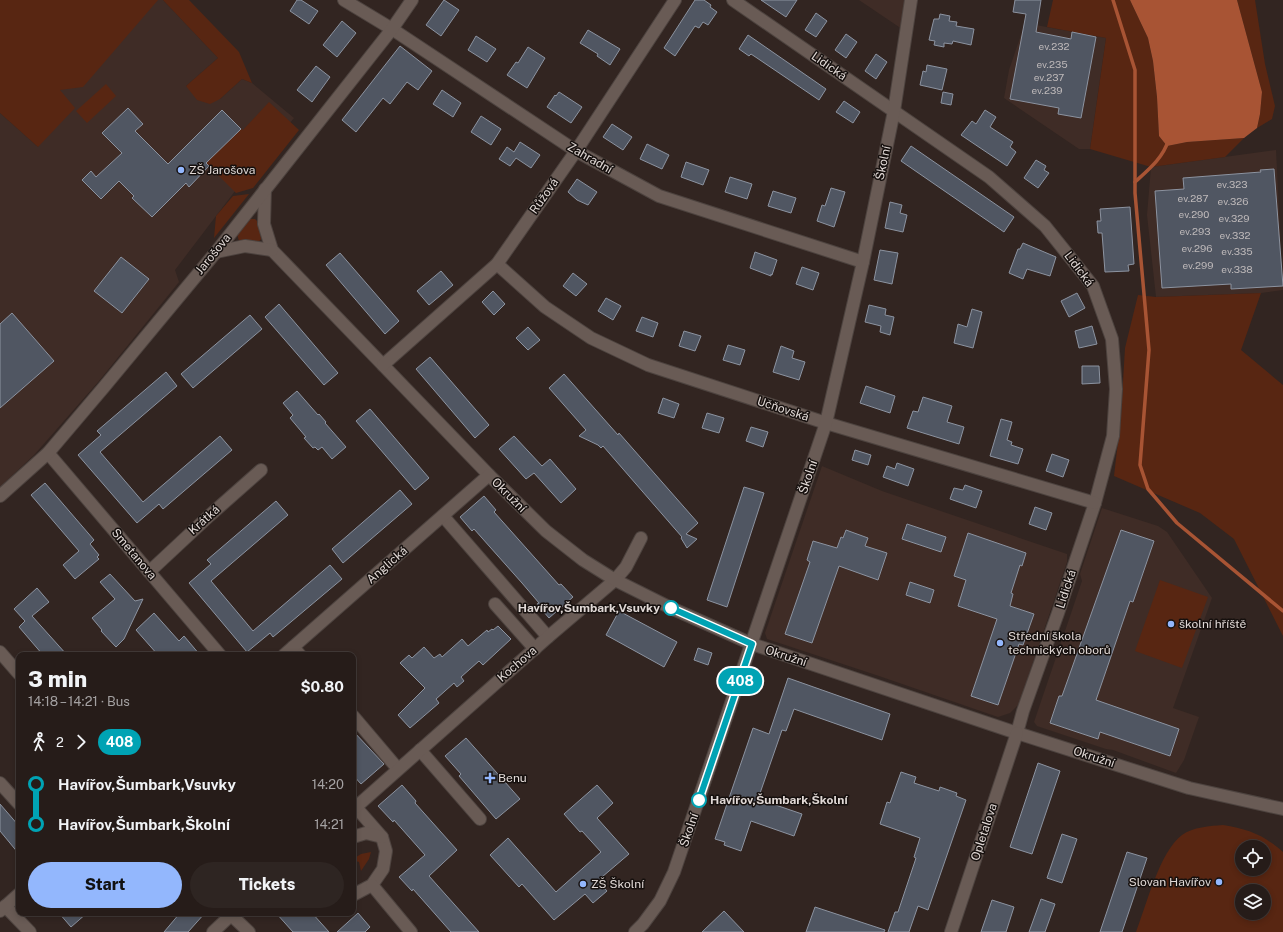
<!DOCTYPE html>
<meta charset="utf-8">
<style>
:root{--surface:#261c19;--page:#2e2522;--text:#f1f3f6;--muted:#a4a1a2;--line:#423a38;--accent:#93b7fd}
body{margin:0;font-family:"Public Sans",sans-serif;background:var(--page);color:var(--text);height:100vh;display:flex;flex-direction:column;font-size:15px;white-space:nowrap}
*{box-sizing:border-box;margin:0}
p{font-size:13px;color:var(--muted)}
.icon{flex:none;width:22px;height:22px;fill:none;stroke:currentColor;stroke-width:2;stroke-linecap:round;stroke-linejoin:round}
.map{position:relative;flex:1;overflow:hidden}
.panel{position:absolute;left:16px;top:652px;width:340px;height:264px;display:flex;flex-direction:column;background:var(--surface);border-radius:8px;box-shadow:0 2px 6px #0003,0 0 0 1px var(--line)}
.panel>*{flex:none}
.badge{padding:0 8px;border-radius:13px;font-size:14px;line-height:26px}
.buttons{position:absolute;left:1235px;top:840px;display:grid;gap:8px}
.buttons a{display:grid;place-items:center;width:36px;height:36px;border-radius:50%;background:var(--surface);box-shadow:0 2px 6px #0003,0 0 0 1px var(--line);font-size:20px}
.map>.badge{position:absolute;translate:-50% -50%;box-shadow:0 0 0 2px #fff}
.legs{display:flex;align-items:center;gap:6px;height:44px;padding:0 12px;font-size:13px}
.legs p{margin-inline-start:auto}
.headline{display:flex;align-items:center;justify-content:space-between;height:68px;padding:0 12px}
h1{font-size:22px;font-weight:800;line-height:30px}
.primary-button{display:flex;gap:8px;margin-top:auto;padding:8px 12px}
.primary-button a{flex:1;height:46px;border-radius:24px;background:var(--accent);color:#111;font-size:16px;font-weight:800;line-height:46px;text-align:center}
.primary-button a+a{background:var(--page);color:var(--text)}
ul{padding:0 12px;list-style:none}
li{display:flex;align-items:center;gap:14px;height:40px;font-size:15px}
li i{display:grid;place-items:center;width:6px;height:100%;margin:0 5px;background:currentColor}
li i::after{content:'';width:10px;height:10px;margin:-5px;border:3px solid;border-radius:50%;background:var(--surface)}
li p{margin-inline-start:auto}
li:first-child i{background:linear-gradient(#0000 50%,currentColor 0)}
li:last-child i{background:linear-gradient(currentColor 50%,#0000 0)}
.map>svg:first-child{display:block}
.built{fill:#3f2c26}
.green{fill:#582612;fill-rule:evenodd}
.water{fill:#a85434}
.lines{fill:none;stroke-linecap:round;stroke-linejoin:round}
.stream{stroke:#a85434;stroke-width:3.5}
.building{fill:#505662;stroke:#8c93a0}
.street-casing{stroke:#4d433f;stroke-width:14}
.secondary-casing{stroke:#4d433f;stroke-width:14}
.street{stroke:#695b55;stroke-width:12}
.secondary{stroke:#695b55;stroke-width:12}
.line-1-casing{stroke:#fff;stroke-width:9}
.line-1{stroke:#00a3b4;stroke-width:6}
.poi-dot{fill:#93b7fd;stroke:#16100e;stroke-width:1.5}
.stop-1-dot{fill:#fff;stroke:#00a3b4;stroke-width:2}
.labels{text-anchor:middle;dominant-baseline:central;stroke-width:3;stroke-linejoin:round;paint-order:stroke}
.number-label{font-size:10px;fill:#bdb8b9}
.street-label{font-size:12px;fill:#e1d9d6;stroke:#16100e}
.poi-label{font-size:12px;fill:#e1d9d6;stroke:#16100e;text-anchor:start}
.stop-label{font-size:12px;font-weight:bold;fill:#e1d9d6;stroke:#16100e;text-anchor:end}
</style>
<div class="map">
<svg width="1283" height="932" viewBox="0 0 1283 932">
<rect width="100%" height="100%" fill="#322521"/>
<!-- built -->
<g class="built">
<polygon points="41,0 163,0 218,58 186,86 220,99 242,79 252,83 294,118 235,191 175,270 179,282 99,381 34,455 0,487 0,113 38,147 60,90"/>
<polygon points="859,0 907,0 902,29"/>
<polygon points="1025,23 1106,38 1090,149 1079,149 1004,98 1009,70"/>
<polygon points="1276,150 1283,290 1261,293 1156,297 1147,215 1151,167"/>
<polygon points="822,466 882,491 1067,554 1067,562 1019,704 1010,713 998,717 879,676 767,639 765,633"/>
<polygon points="1102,508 1158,526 1167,532 1212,598 1173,708 1199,717 1184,760 1176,773 1113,750 1106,749 1037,726 1034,722 1082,581 1080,574"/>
</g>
<!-- green -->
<g class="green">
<polygon points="0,0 158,0 83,87 60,90 75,108 38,147 0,113"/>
<polygon points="163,0 189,0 239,52 252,83 242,79 220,99 210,104 197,100 186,86 218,58"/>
<polygon points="1053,0 1130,0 1148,38 1153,61 1157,97 1159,136 1167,146 1187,142 1244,138 1225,157 1151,167 1090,149 1106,38 1047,27"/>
<polygon points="1237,0 1255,0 1265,64 1275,106 1272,119 1257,128 1260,114 1262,92"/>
<polygon points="106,84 116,96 87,123 76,111"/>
<polygon points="269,102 299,130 253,188 236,193 206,163 241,129 243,130"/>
<polygon points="249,194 214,238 216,216 233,196"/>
<polygon points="248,219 255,219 259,223 261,239 258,243 239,241 237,234"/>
<polygon points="1261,293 1241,350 1283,385 1283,636 1234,539 1200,513 1114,476 1121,416 1125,348 1138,295 1156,297"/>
<polygon points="1160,580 1208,597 1182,668 1135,651"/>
<path d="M1223 825C1248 829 1264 835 1283 852V932H1136C1146 906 1160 851 1182 835 1193 827 1210 826 1223 825ZM1242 847H1264V869H1242ZM1242 891H1264V913H1242Z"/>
<polygon points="371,852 369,859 361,871 359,862 353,860 353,859 361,854"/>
</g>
<!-- water -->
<polygon class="water" points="1130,0 1237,0 1262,92 1260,114 1257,128 1244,138 1187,142 1167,146 1159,136 1157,97 1153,61 1148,38"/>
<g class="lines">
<!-- stream -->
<g class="stream">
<polyline points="1113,0 1135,70 1135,193 1149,350 1140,465 1148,489 1177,523 1283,611"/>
<path d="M1135 182C1148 170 1163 158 1168 141"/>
</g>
</g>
<!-- building -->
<g class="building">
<polygon points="297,0 301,0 318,11 309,24 290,11"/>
<polygon points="444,0 459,10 441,36 426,25"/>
<polygon points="695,0 704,0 711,5 710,7 717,12 708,25 703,22 699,28 695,26 675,56 664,48"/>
<polygon points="761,0 797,0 786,17"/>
<polygon points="1015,0 1041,0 1036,32 1071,39 1072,32 1096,37 1081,118 1058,114 1059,108 1010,99 1026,14 1013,12"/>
<polygon points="816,13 827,21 816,37 805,30"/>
<polygon points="940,14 950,16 949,21 957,22 956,26 974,29 971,45 953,41 952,44 944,43 944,47 934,45 935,41 929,40 932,27 934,19 939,19"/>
<polygon points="342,21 356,33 337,57 323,45"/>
<polygon points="588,30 620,49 610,65 597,56 598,54 580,43"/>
<polygon points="846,34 857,42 846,58 835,50"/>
<polygon points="748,35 826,89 819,100 757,58 751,54 749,56 739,49"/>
<polygon points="476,36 496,49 487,62 468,50"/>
<polygon points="400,46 432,71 418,90 407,82 390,104 383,98 356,132 342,120"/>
<polygon points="528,47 545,58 527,88 507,75 516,62 518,63"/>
<polygon points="876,54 887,62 876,79 865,71"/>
<polygon points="927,65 947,69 942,90 920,85 923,71 926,72"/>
<polygon points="316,66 330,77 312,102 297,90"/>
<polygon points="442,90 461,103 453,117 433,104"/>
<polygon points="559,92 582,107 571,123 547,107 555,95 556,96"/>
<polygon points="943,92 953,94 951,105 941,103"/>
<polygon points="844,101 860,112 853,123 836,112"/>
<polygon points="128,108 143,124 135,131 168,164 222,110 241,129 206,163 209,166 189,187 186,183 152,217 132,198 134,196 119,181 101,199 82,180 91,171 96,177 122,153 102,133"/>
<polygon points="985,110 996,117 990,127 1013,142 1010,147 1016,152 1007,166 961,135 972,121 976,124"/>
<polygon points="481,116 501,129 491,145 471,132"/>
<polygon points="612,124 632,137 623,150 603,137"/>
<polygon points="520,142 540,155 531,168 516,158 510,166 499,159 507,147 514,152"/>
<polygon points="647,144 669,155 662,169 640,159"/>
<polygon points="911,146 1014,217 1004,232 901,161"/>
<polygon points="1036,160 1046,166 1044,170 1049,173 1038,188 1024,178"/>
<polygon points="686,162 709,170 703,185 681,177"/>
<polygon points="1274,169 1283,286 1231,289 1231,284 1162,288 1155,191 1184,189 1183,178 1261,172 1260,170"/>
<polygon points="730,177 752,184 747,199 725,192"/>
<polygon points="577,179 597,192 588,205 577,200 568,192"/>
<polygon points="831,188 845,192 834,227 817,221 822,205 825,206"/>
<polygon points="773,191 796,198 791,213 768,206"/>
<polygon points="890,202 902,205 900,213 907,215 903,232 885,228"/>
<polygon points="1130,207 1134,264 1128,265 1129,271 1105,272 1102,233 1098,233 1097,221 1101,221 1100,209"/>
<polygon points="1023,243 1056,257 1050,276 1027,269 1023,279 1009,273 1018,249 1020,249"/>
<polygon points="880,250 898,253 892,284 874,280"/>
<polygon points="755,252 777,260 772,275 771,274 771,276 750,268"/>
<polygon points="340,253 399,321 385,334 326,265"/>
<polygon points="121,257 149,279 122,313 94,291"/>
<polygon points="802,267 819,273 813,290 796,284"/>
<polygon points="441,271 453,285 429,305 417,291"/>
<polygon points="573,273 587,284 576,296 563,286"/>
<polygon points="493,291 505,304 494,315 482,302"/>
<polygon points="1077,293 1085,308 1069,317 1061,301"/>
<polygon points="606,298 621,306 613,320 598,311"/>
<polygon points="279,304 338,373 324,385 265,317"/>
<polygon points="869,305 886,309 885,315 894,317 890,335 880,332 881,326 865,322"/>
<polygon points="972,309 982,312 973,348 954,343 958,324 967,327"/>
<polygon points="12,313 54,361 0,408 0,324"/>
<polygon points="250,315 262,329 193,388 181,374"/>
<polygon points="642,317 658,323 653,337 636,331"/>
<polygon points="1092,326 1097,344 1079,348 1075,331"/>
<polygon points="528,327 540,340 528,350 516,338"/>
<polygon points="684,331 701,336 695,351 679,346"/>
<polygon points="728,345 745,350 740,365 723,360"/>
<polygon points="781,346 794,351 792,358 805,362 799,380 773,372"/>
<polygon points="430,357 489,425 475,438 416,369"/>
<polygon points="1082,366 1099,366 1100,383 1082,384"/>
<polygon points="166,372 177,386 100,452 143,502 220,436 232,450 163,509 159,504 137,523 78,455 101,435 97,431"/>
<polygon points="564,374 618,435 619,433 698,523 686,534 697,539 687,548 681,538 682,537 603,446 601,448 598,445 579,436 586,430 549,388"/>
<polygon points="866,386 895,396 890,413 860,403"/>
<polygon points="297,391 318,415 319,414 326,422 325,423 346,447 332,459 322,447 318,450 315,447 313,448 304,438 306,437 290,418 293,415 283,403"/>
<polygon points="923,397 952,406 947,422 964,427 959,444 907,428 913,411 918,412"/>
<polygon points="663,398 679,404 674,418 658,413"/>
<polygon points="370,409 429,478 415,490 356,421"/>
<polygon points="707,413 724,418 719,433 702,428"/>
<polygon points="1001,419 1012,422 1007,440 1012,442 1011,445 1023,449 1018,464 990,456"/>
<polygon points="751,427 768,432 763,447 746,441"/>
<polygon points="514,436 542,466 550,459 576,489 561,503 534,473 526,479 499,449"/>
<polygon points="855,450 871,455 868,465 852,460"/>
<polygon points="1052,454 1069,460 1063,477 1046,471"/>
<polygon points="897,463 914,469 908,486 883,477 887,466 895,469"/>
<polygon points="45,483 94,540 90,544 99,555 97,557 99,559 75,579 63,565 79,551 31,495"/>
<polygon points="965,485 982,491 976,508 950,499 954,488 963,490"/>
<polygon points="744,487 764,493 727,607 707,600"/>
<polygon points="400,490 412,504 343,563 332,549"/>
<polygon points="484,496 496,510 494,512 559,585 561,584 573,597 549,618 537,604 539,603 522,583 474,529 472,531 460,517"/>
<polygon points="276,501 288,515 211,581 253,631 330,565 342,579 273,637 270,633 247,652 189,583 211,564 207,560"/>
<polygon points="1035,507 1052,513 1046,530 1029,524"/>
<polygon points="907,524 946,537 941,552 902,539"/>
<polygon points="846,530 868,538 865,546 887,553 878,580 839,566 812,643 785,634 810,562 807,560 813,541 837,548 841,537 843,538"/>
<polygon points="1121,530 1154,541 1133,602 1130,601 1096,700 1179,729 1170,756 1100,732 1098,739 1050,723 1059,696 1062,696"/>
<polygon points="968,533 1026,553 1022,566 1020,565 1011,593 1013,594 1010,606 1034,614 1023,645 1019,644 998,705 971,696 997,619 958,606 966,580 954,576"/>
<polygon points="110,574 135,601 143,599 124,639 116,647 101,631 102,630 92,618 115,599 100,582"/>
<polygon points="910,582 934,590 930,603 906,595"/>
<polygon points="37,588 49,602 32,616 67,655 43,655 19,627 25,621 14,609"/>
<polygon points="619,611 677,642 664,667 606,635"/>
<polygon points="154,613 179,641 184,636 200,655 158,655 136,630"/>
<polygon points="498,626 511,639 483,665 479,661 461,677 464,681 457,687 454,683 436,699 439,703 410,728 398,715 425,688 400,663 409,655 412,658 424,647 434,658 440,654 442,657 462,639 468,646 487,630 488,632 492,629 493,630"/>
<polygon points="698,648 712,653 708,665 694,660"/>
<polygon points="788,678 890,714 882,740 794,709 786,731 782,730 758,799 802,814 794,836 751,821 741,851 724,845 725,842 715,839 753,728 769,734"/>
<polygon points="353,731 384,764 361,784 353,775"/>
<polygon points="466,738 520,799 496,819 459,776 461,774 445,756"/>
<polygon points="1038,763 1060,771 1032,854 1010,847"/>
<polygon points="901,772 916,777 914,783 939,791 940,787 957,793 956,796 966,800 928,910 918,906 909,932 888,932 895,912 898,912 916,858 914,857 920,838 880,824 887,802 890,803"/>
<polygon points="402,785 416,801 415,803 457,850 429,876 479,932 451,932 413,889 412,891 399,877 425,855 394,820 393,822 378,806"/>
<polygon points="597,785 613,803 597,818 629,854 602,877 603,878 599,882 607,891 593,903 585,894 554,920 522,884 519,887 490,855 508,838 556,892 601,852 582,831 580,832 564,814"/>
<polygon points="0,804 19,826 19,854 0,831"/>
<polygon points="1062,834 1077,839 1062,883 1047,878"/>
<polygon points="1127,852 1147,858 1122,932 1100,932"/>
<polygon points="1041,899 1055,904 1045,932 1029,932"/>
<polygon points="992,900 1014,907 1006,932 981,932"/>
<polygon points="815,907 885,930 884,932 806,932"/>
<polygon points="724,911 744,932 702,932"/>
<polygon points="59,913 87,913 71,927"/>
<polygon points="180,913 205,913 188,932 164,932"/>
<polygon points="276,913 312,913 329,932 293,932"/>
<polygon points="358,913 370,927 365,932 337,932"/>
</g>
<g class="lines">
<!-- street casing -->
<g class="street-casing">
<g id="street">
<polyline points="344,0 392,29 576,151 659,196 863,262"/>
<polyline points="733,0 989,177 1045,226 1093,286 1112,339 1116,389 1113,436 1095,503 1058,613 1023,711 1017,733"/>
<polyline points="265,189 264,224 272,250 489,475"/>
<polyline points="216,252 245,246 272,250"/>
<polyline points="497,264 545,307 591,338 648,365 826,423 1095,503"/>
<polyline points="383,365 497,264 576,151 675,0"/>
<polyline points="48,453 220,655"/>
<polyline points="0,496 48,453 104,387 216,252 392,29 412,0"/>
<polyline points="443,516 548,637"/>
<polyline points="149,572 209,516 261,470"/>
<polyline points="495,604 535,649"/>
<polyline points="293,647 300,655"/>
<polyline points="0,652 19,674"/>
<polyline points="353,716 398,769"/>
<polyline points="420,750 480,819"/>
<polyline points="0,783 19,804"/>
<polyline points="353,804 382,837 386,851 383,869 372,885 353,895"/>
<polyline points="356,807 548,637 615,580 626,567 641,538"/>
<polyline points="353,837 366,833 382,837"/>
<polyline points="372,885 411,932"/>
<polyline points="5,906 30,932"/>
<polyline points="229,913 249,932"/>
<polyline points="213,932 231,915"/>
<polyline points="635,932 643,924 660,901 674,872 826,423 863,262 894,111 911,0"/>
</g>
</g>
<!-- secondary casing -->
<g class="secondary-casing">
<g id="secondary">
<polyline points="284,655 489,475 546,531 583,560 615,580 671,608 752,644 1017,733 1189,788 1283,809"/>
<polyline points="0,911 19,894"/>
<polyline points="951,932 1017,733"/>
</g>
</g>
<!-- street -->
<use href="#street" class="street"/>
<!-- secondary -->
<use href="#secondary" class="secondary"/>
</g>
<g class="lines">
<!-- line-1 casing -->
<g class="line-1-casing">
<polyline id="line-1" points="671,608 752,644 699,800"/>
</g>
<!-- line-1 -->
<use href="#line-1" class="line-1"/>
</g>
<!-- markers -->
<g class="poi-dot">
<circle cx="181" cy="170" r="4"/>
<circle cx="1171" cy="624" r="4"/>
<circle cx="1000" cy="643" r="4"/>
<path d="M488 772h4v4h4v4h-4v4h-4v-4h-4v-4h4z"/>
<circle cx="1219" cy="882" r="4"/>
<circle cx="583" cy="884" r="4"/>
</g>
<g class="stop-1-dot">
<circle cx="671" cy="608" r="7"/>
<circle cx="699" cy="800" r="7"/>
</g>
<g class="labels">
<!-- number labels -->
<g class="number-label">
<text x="1054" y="46">ev.232</text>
<text x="1052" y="64">ev.235</text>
<text x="1049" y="77">ev.237</text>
<text x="1047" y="90">ev.239</text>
<text x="1232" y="184">ev.323</text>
<text x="1193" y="198">ev.287</text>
<text x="1233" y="201">ev.326</text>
<text x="1194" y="214">ev.290</text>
<text x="1234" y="218">ev.329</text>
<text x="1195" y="231">ev.293</text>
<text x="1235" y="235">ev.332</text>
<text x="1197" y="248">ev.296</text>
<text x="1237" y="251">ev.335</text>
<text x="1198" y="265">ev.299</text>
<text x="1237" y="269">ev.338</text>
</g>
<!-- street labels -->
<g class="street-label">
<text transform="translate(829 66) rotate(35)">Lidická</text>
<text transform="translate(590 158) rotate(30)">Zahradní</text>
<text transform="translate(883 163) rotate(-78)">Školní</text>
<text transform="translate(544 196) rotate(-55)">Růžová</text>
<text transform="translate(213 254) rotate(-51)">Jarošova</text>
<text transform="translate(1079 269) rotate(53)">Lidická</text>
<text transform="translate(783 409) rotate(18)">Učňovská</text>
<text transform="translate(808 477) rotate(-71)">Školní</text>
<text transform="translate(509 495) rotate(45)">Okružní</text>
<text transform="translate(204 520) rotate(-42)">Krátká</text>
<text transform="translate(134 554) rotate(50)">Smetanova</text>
<text transform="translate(387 565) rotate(-41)">Anglická</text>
<text transform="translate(1066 589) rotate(-72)">Lidická</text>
<text transform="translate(786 656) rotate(18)">Okružní</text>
<text transform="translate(517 664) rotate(-41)">Kochova</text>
<text transform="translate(1094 757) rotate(18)">Okružní</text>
<text transform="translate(689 830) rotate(-71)">Školní</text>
<text transform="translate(984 832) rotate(-72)">Opletalova</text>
</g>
<!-- poi labels -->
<g class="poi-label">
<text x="189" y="170">ZŠ Jarošova</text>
<text x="1179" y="624">školní hříště</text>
<text x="1008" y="636">Střední škola<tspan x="1008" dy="14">technických oborů</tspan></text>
<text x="498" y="778">Benu</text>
<text x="1211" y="882" text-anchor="end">Slovan Havířov</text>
<text x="591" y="884">ZŠ Školní</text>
</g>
<!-- stop labels -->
<g class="stop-label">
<text x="660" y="608">Havířov,Šumbark,Vsuvky</text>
<text x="710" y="800" text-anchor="start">Havířov,Šumbark,Školní</text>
</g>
</g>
</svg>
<div class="buttons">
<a><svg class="icon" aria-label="locate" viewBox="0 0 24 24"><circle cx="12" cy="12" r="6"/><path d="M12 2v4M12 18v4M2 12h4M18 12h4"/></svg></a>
<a><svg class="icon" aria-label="layers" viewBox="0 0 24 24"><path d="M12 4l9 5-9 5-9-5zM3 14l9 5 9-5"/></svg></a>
</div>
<b class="badge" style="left:740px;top:681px;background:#00a3b4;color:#fff">408</b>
<section class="panel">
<div class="headline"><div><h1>3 min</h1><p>14:18 – 14:21 · Bus</p></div><b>$0.80</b></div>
<div class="legs"><svg class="icon" aria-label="walk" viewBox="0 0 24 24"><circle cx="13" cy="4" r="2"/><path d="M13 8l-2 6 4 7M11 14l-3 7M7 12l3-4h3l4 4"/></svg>2<svg class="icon" aria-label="forward" viewBox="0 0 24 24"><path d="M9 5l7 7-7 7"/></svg><b class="badge" style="background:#00a3b4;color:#fff">408</b></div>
<ul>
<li><i style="color:#00a3b4"></i><b>Havířov,Šumbark,Vsuvky</b><p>14:20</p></li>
<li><i style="color:#00a3b4"></i><b>Havířov,Šumbark,Školní</b><p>14:21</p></li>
</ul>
<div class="primary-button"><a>Start</a><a>Tickets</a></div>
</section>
</div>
